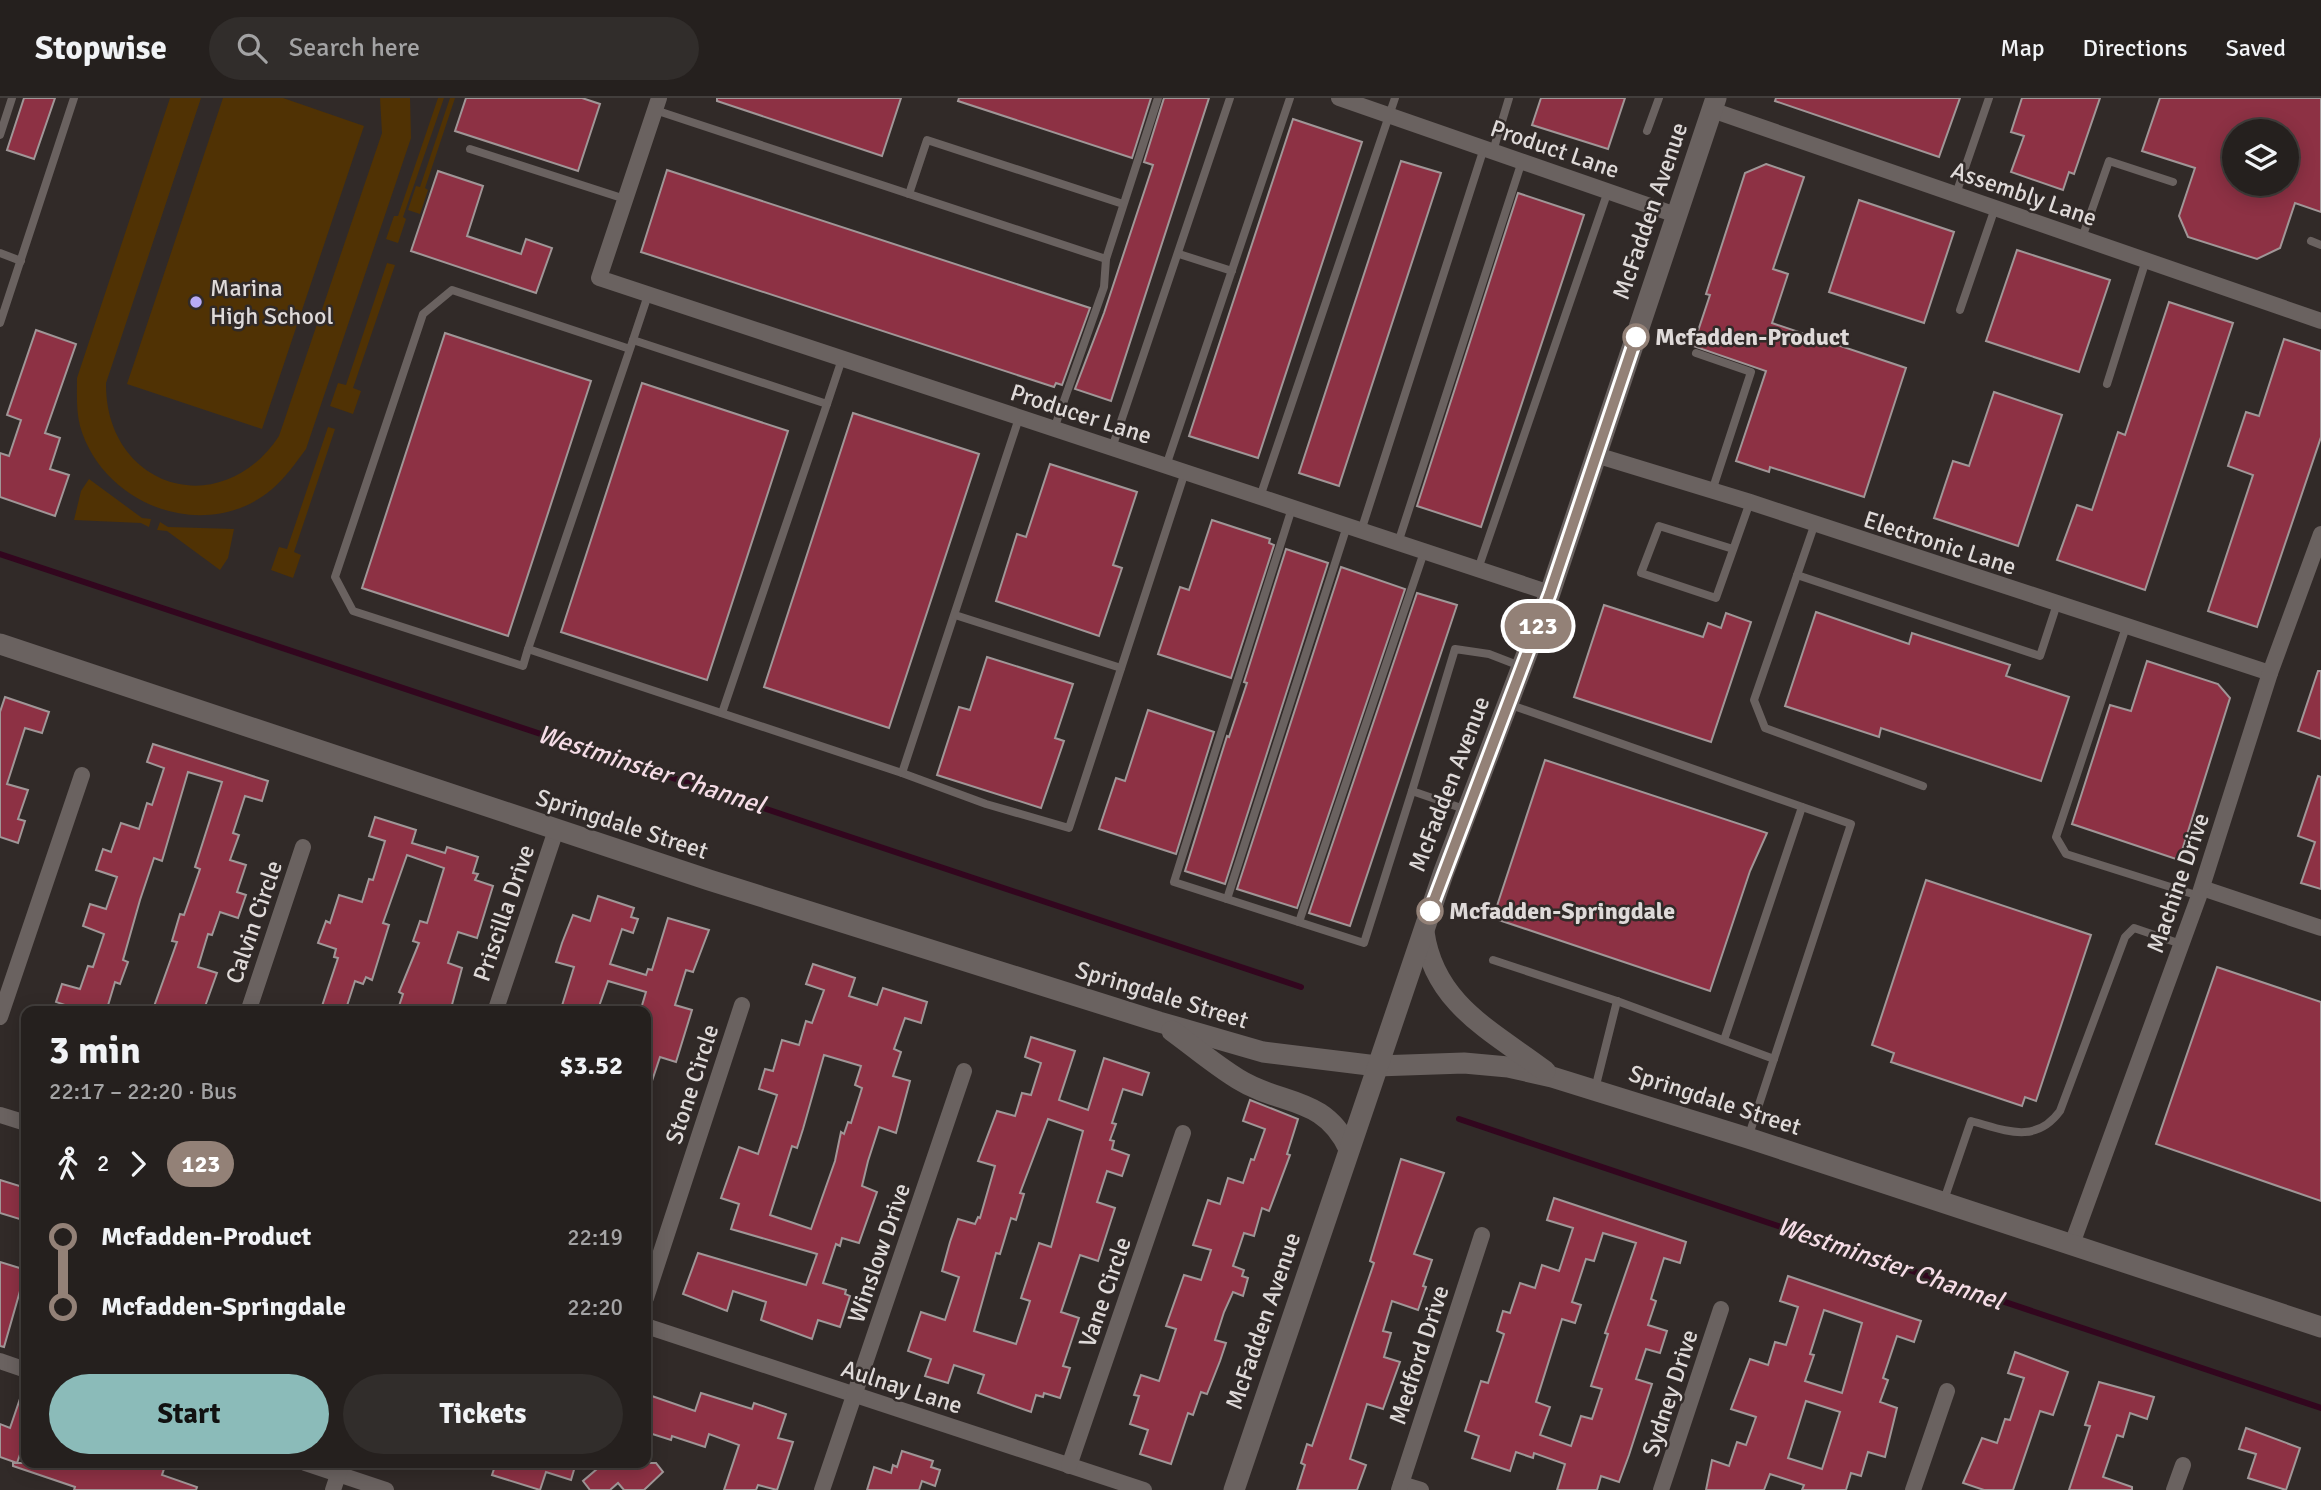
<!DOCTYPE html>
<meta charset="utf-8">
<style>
:root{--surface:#25201e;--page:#312d2b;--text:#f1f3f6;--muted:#a3a3a4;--line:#423e3c;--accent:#8bbbb9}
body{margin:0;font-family:Signika,sans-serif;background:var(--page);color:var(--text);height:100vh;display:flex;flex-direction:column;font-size:26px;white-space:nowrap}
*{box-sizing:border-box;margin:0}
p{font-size:23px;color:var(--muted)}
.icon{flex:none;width:38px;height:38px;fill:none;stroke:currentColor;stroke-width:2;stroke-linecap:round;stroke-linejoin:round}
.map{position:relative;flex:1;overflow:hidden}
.drawer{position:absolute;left:21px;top:908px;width:630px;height:462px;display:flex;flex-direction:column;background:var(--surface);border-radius:14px;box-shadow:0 4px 18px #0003,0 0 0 2px var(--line)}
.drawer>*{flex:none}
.badge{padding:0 14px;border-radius:23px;font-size:24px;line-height:46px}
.controls{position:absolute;left:2222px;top:21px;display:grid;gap:14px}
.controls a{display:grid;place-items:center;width:77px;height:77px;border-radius:50%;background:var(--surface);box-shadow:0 4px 18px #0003,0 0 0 2px var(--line);font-size:35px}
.map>.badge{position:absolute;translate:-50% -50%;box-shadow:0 0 0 4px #fff}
.legs{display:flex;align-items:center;gap:10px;height:77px;padding:0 28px;font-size:23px}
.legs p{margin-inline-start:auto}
.overview{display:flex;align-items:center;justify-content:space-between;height:119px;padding:0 28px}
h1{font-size:38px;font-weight:800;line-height:52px}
.cta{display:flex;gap:14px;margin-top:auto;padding:14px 28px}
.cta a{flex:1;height:80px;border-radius:42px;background:var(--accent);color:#111;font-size:28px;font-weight:800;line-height:80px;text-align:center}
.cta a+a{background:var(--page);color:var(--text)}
ul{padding:0 28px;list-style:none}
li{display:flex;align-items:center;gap:24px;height:70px;font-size:26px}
li i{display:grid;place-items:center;width:10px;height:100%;margin:0 9px;background:currentColor}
li i::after{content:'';width:18px;height:18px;margin:-9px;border:5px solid;border-radius:50%;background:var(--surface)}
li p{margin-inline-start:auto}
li:first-child i{background:linear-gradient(#0000 50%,currentColor 0)}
li:last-child i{background:linear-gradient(currentColor 50%,#0000 0)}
header{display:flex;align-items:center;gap:42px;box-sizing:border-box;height:98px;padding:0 35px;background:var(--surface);border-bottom:2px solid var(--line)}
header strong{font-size:33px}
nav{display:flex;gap:38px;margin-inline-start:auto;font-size:24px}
.search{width:490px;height:63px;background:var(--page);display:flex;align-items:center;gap:18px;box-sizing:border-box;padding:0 24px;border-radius:38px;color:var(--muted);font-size:26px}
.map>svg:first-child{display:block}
.green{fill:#503204}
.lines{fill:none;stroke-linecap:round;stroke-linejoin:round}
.stream{stroke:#32061e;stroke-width:6}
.building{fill:#8d3144;stroke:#a09697;stroke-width:2;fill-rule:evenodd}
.lane{stroke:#6a6260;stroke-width:8}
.street{stroke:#6a6260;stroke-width:16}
.secondary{stroke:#6a6260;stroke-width:21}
.line-1-casing{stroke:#fff;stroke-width:16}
.line-1{stroke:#938177;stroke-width:10}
.poi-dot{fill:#b7abf8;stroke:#312a28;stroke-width:2.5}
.stop-1-dot{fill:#fff;stroke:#938177;stroke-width:3.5}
.labels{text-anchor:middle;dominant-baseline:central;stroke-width:5;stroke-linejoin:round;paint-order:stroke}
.street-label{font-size:24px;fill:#dfdad9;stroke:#312a28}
.poi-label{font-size:24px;fill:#dfdad9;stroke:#312a28;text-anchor:start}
.stop-label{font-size:24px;font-weight:bold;fill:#dfdad9;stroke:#312a28;text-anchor:start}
.water-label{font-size:26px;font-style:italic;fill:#f5dce6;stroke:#312a28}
</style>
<header>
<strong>Stopwise</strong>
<div class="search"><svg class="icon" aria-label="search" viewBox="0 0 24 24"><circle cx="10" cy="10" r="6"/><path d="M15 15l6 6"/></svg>Search here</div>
<nav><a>Map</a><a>Directions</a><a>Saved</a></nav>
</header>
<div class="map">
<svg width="2321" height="1392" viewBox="0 0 2321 1392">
<rect width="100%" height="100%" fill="#312a28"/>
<!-- green -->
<g class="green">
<path d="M170 0H201L106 285C105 390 221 426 279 338L382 35 380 0H410L411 40 306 351C295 366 285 380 271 392 205 446 103 408 80 328 76 312 77 296 77 280Z"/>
<polygon points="223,0 283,0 364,28 262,331 127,286"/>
<polygon points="438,0 444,0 403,119 406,121 398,145 386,141 394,118 398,118"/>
<polygon points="450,0 455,0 425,90 428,92 420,116 408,112 416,88 420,89"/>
<polygon points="387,165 395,167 353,290 361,293 353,316 330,308 338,285 346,287"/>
<polygon points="328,329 335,331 294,454 301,457 293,480 271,472 279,449 287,451"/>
<polygon points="89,381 142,420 151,421 149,429 141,425 74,422 81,393"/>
<polygon points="160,424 168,429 234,431 228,460 220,472 167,433 157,432"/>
</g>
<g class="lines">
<!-- stream -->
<g class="stream">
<polyline points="0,456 1301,889"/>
<polyline points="1459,1021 2321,1310"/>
</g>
</g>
<!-- building -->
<g class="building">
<polygon points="24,0 55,0 34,61 7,52"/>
<polygon points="466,0 582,0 600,6 578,73 455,33"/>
<polygon points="717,0 901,0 882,58 717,3"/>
<polygon points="959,0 1151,0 1132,60 958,3"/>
<polygon points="1164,0 1209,0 1111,303 1075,291 1104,215 1153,67 1144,64"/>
<polygon points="1541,0 1625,0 1608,51 1532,27"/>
<polygon points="1776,0 1960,0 1939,59 1775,3"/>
<polygon points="2022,0 2100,0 2074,76 2069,74 2063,92 2011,74 2024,38 2011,34"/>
<path d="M2160 0H2321V114L2295 105 2280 150 2257 161 2188 139 2179 118 2195 70 2142 53ZM2235 33H2287V86H2235Z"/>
<polygon points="1293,21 1362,44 1258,360 1189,338"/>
<polygon points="1401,63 1441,75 1339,388 1299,375"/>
<polygon points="1766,66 1804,79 1773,171 1788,176 1772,225 1906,270 1864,399 1770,369 1769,374 1736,363 1766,273 1693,248 1710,197 1706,196 1745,75"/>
<polygon points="667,72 1090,210 1062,287 1056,285 1054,289 641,154"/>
<polygon points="438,73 483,88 467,138 521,156 526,141 552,150 536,195 411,153"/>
<polygon points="1518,95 1584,117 1481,429 1417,408"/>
<polygon points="1859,102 1954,134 1924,225 1829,194"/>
<polygon points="2017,152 2110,182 2079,274 1986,243"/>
<polygon points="2169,204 2233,225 2145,492 2057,462 2077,407 2092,412 2118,334 2125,337"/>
<polygon points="36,232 76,246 45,335 60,340 50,371 69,377 55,418 0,399 0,355 9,358 21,322 7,317"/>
<polygon points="445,235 591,283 508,538 362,490"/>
<polygon points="2284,241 2321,253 2321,339 2257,529 2208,513 2253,377 2228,368 2246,314 2259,318"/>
<polygon points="642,285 788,333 707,582 561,534"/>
<polygon points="1994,294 2062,317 2018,448 1934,420 1953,363 1969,368"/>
<polygon points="853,315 979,356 889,630 764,589"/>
<polygon points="1050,366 1137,394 1113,467 1122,470 1099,538 996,503 1017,436 1026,439"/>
<polygon points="1212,422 1270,441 1269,445 1274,447 1231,580 1158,556 1180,489 1189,492"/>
<polygon points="1286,451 1328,465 1225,786 1185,773 1227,638 1229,639 1247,585 1244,584"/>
<polygon points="1341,469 1405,491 1297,810 1237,791"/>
<polygon points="1417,495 1457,507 1350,828 1309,815"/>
<polygon points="1604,507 1703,539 1708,525 1721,530 1726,515 1751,524 1711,644 1574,599"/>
<polygon points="1816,514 1909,546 1912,535 2010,567 2006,578 2069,599 2041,683 1881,630 1879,639 1785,608"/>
<polygon points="987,559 1073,586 1055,640 1064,643 1041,710 937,677 959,609 970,612"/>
<polygon points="2147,563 2218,586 2230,600 2179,762 2072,726 2110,607 2131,613"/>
<polygon points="2318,573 2321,573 2321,641 2298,633"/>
<polygon points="5,599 49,614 42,635 25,630 7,686 28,692 18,721 25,723 18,745 0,739 0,614"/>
<polygon points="1148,612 1214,634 1176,756 1099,731 1116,680 1125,683"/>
<polygon points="153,646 268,683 262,703 245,698 233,735 239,737 230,762 246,767 237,794 246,797 238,820 220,814 212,837 208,836 198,869 217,875 203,914 152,914 177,844 172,843 180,816 184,817 200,771 195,769 222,684 188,674 162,763 154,760 140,802 123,862 128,864 120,886 115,884 106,914 85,914 56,904 62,886 80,891 88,868 93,869 104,836 83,828 90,806 106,811 117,779 96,772 103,751 111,754 121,725 139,731 147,705 152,707 164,670 147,664"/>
<polygon points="1545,662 1767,735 1750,773 1710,893 1493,820"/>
<polygon points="2318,678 2321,679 2321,791 2301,785 2315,744 2298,738"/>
<polygon points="375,719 416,732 412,745 445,755 447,749 478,759 473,775 478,776 475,782 493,788 477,840 458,834 448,865 462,870 450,914 397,914 403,896 399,894 419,845 413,843 420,823 427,825 444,770 407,757 383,825 389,827 372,882 366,879 363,886 355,883 345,914 320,914 338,860 334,859 336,851 318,845 326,823 330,825 339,797 362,804 369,781 373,782 385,743 369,738"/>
<polygon points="1926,782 2091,837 2036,1003 2025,999 2022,1008 1891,964 1894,955 1872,947"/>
<polygon points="598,798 634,810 631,819 638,821 633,835 622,831 610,866 646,877 648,871 652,872 668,820 709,832 693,874 686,872 675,907 692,912 676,964 660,959 649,992 646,991 646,914 640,914 646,894 608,883 597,914 560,914 574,869 556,864 562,845 573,817 590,823"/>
<path d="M813 866 855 880 849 898 877 907 883 890 927 904 921 925 905 920 894 951 901 954 893 978 910 983 896 1035 879 1029 868 1063 862 1088 877 1094 859 1145 842 1140 840 1148 836 1146 823 1185 846 1192 845 1196 850 1198 840 1229 818 1222 812 1241 761 1222 766 1204 733 1193 727 1213 683 1196 698 1155 806 1187 817 1156 731 1131 739 1106 721 1100 739 1049 758 1056 777 997 759 991 765 971 773 973 782 942 799 947 806 923 812 925 824 892 806 886ZM824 957 861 968 855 987 862 990 851 1025 848 1024 844 1036 841 1034 835 1063 811 1131 770 1117 792 1048 797 1050 803 1031Z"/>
<polygon points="2217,869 2321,904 2321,1103 2156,1046"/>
<path d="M1031 939 1075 953 1059 1002 1088 1012 1104 960 1149 975 1142 997 1123 991 1112 1025 1116 1026 1110 1042 1114 1043 1112 1051 1129 1057 1122 1078 1107 1073 1097 1104 1115 1110 1098 1163 1080 1157 1061 1214 1079 1220 1063 1268 1070 1270 1060 1300 1044 1295 1043 1299 1036 1297 1031 1314 978 1295 984 1277 954 1267 948 1285 925 1278 931 1261 908 1253 921 1214 945 1222 959 1179 942 1173 950 1144 958 1121 975 1126 978 1119 980 1120 995 1068 978 1063 997 1013 1015 1018 1022 995 1031 997 1041 965 1025 959ZM1048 1021 1083 1033 1051 1149 1039 1145 1021 1200 1030 1203 1016 1246 974 1233 996 1155 1000 1156 1011 1120 1016 1122 1024 1096 1020 1095Z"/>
<polygon points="1250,1002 1298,1021 1287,1056 1290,1057 1269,1113 1262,1110 1254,1138 1244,1135 1233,1168 1244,1172 1242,1178 1248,1180 1243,1198 1233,1194 1224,1214 1215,1242 1226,1245 1220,1263 1207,1296 1201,1294 1193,1317 1188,1315 1171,1366 1140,1356 1148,1332 1130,1326 1139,1298 1134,1297 1141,1277 1159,1283 1176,1231 1166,1228 1184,1177 1201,1182 1211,1152 1193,1147 1208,1102 1220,1106 1228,1080 1243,1085 1251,1061 1254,1062 1265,1031 1243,1023"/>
<polygon points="1401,1061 1444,1075 1414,1156 1432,1162 1423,1188 1426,1189 1418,1212 1392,1203 1383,1233 1391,1235 1384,1259 1400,1264 1383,1311 1367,1306 1350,1361 1366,1367 1357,1392 1297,1392 1305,1367 1301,1365 1307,1346 1312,1348 1374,1165 1370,1163"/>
<polygon points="0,1082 26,1090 26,1123 0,1115"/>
<path d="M1554 1100 1686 1144 1680 1165 1664 1160 1651 1201 1656 1203 1648 1227 1667 1233 1660 1255 1646 1251 1636 1281 1652 1286 1629 1357 1619 1384 1601 1378 1597 1392H1557L1565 1366 1534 1355 1533 1360 1516 1354 1510 1373 1472 1360 1479 1338 1465 1333 1481 1283 1488 1285 1504 1236 1497 1233 1503 1213 1510 1215 1520 1185 1535 1190 1542 1167 1559 1173 1573 1130 1547 1122ZM1603 1135 1636 1145 1605 1235 1608 1236 1591 1288 1602 1291 1592 1321 1581 1318 1571 1348 1540 1337 1550 1309 1536 1304 1562 1221 1575 1225 1581 1207 1572 1204 1586 1161 1594 1163Z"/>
<polygon points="0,1164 26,1172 4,1249 0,1248"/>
<path d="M1788 1178 1921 1223 1914 1244 1897 1238 1883 1280 1888 1282 1880 1304 1897 1310 1885 1359 1868 1354 1861 1378 1851 1375 1846 1392H1802L1804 1387 1770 1376 1764 1392H1706L1712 1362 1729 1368 1737 1344 1746 1347 1756 1319 1731 1311 1750 1261 1768 1267 1775 1244 1786 1247 1798 1209 1780 1203ZM1824 1212 1862 1225 1842 1295 1805 1283 1814 1257 1810 1256ZM1806 1303 1840 1314 1822 1371 1788 1360Z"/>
<polygon points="2015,1254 2068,1274 2053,1317 2040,1313 2013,1392 1984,1392 1963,1385 1982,1340 1997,1345 2005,1321 2010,1322 2024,1280 2008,1275"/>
<polygon points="2099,1284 2154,1299 2147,1321 2130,1315 2123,1339 2117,1337 2103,1379 2132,1389 2132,1392 2069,1392 2090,1328 2085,1327"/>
<polygon points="24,1289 26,1289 26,1339 17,1365 0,1359 0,1326 10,1330"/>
<polygon points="701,1295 752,1311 754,1305 786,1316 778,1340 793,1344 777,1392 758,1387 756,1392 724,1392 739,1347 709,1336 705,1349 672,1338 671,1342 646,1334 646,1296 695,1313"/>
<polygon points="2246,1330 2300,1350 2286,1392 2248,1380 2256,1356 2239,1351"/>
<polygon points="902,1353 933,1363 931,1369 940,1372 935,1388 922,1383 919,1392 867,1392 874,1369 891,1375 893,1367 897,1369"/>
<polygon points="13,1365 166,1365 162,1377 197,1389 196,1392 74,1392 75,1389 13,1368"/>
<polygon points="496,1365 576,1365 571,1382 546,1374 540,1392 492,1377"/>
<polygon points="604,1365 656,1365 663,1374 644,1392 624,1392 618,1385 610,1392 590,1392 583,1383"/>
</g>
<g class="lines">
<!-- lane -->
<g class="lane">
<polyline points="655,12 1106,161 1158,0"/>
<polyline points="1647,33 1659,0"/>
<polyline points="0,37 12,0"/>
<polyline points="470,51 625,101"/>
<polyline points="1493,53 1509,0"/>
<polyline points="909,96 927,42 1123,106"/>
<polyline points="1956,96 1989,0"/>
<polyline points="2082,140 2109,63 2173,84"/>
<polyline points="2311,143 2321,147"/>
<polyline points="0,155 21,163"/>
<polyline points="1179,156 1232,173"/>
<polyline points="1960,212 1995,110"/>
<polyline points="0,225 74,0"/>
<polyline points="633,242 827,306 842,261"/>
<polyline points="630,251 452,192 423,216 335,479 353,513 523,568 528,551 633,242 648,197"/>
<polyline points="1696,255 1751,274 1712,393"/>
<polyline points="2107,286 2146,162"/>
<polyline points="1019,320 902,675 986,706 1069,730 1185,374"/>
<polyline points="1054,331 1104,189 1106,161"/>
<polyline points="1112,350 1230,0"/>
<polyline points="1166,368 1290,0"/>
<polyline points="1260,399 1395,0"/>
<polyline points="1292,410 1174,784 1364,845 1412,693"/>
<polyline points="1814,428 1754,602 1765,630 1923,688"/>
<polyline points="1361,433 1484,50"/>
<polyline points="1398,445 1522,63"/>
<polyline points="1733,451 1659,428 1641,475 1716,500 1750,404"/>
<polyline points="1478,471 1608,93"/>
<polyline points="1797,477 2040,558 2057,506"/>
<polyline points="955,517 1121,570"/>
<polyline points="2126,529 2056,739 2066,756 2199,798"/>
<polyline points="528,551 902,675"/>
<polyline points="1508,606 1851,726 1748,1040"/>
<polyline points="722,615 827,306"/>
<polyline points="1467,712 1412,693 1455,551 1489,556 1520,568"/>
<polyline points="1227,801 1347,428"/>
<polyline points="1299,824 1424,454"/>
<polyline points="1493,862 1617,903 1774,961"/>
<polyline points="1724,942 1802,709"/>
<polyline points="1595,991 1617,903"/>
<path d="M1944 1102 1971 1023C2005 1032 2035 1047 2060 1013L2125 839 2134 830 2181 846"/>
</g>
<!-- street -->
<g class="street">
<polyline points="659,0 599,180 1550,495"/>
<polyline points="1339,0 1676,117"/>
<polyline points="1712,12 2321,223"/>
<polyline points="1596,357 1750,404 2270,575"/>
<polyline points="2202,790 2321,830"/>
<polyline points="248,914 303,749"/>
<polyline points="495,914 556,732"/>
<polyline points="0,919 82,677"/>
<polyline points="0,1017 26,1025"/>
<polyline points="2072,1146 2199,798 2270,575 2321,436"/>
<polyline points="646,1200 742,907"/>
<polyline points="646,1228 1144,1392"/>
<polyline points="0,1263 26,1272"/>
<polyline points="305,1365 386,1392"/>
<polyline points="1069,1368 1183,1035"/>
<polyline points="1401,1386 1421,1392"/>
<polyline points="333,1392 342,1365"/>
<polyline points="822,1392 964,973"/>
<polyline points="1399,1392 1482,1137"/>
<polyline points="1661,1392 1721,1211"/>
<polyline points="1913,1392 1947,1293"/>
<polyline points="2174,1392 2183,1367"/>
</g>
<!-- secondary -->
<g class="secondary">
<polyline points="0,546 709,782 1159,924 1263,954 1377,968 1464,965 1508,969 1552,979 1748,1040 2321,1229"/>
<path d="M1424 834C1434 906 1492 933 1545 973"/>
<path d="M1172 933C1194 949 1215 967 1238 981 1281 1008 1324 997 1349 1051"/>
<polyline points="1234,1392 1443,776 1550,495 1716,0"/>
</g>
</g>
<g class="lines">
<!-- line-1 casing -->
<g class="line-1-casing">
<polyline id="line-1" points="1430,813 1550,495 1636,239"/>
</g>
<!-- line-1 -->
<use href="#line-1" class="line-1"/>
</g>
<!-- markers -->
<circle class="poi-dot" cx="196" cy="204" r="7"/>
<g class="stop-1-dot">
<circle cx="1636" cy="239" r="12"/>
<circle cx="1430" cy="813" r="12"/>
</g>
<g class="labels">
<!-- street labels -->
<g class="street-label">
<text transform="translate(1555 51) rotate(19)">Product Lane</text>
<text transform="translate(2024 96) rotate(19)">Assembly Lane</text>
<text transform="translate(1650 113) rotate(-71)">McFadden Avenue</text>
<text transform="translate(1081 316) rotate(18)">Producer Lane</text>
<text transform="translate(1940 445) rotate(18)">Electronic Lane</text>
<text transform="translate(1449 686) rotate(-69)">McFadden Avenue</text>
<text transform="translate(622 726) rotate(18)">Springdale Street</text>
<text transform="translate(2178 785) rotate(-71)">Machine Drive</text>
<text transform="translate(504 815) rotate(-71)">Priscilla Drive</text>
<text transform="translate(254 824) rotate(-71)">Calvin Circle</text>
<text transform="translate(1162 897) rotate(17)">Springdale Street</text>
<text transform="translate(692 986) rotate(-72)">Stone Circle</text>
<text transform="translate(1715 1002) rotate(18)">Springdale Street</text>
<text transform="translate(879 1155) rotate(-71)">Winslow Drive</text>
<text transform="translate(1105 1194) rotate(-71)">Vane Circle</text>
<text transform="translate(1263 1223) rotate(-71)">McFadden Avenue</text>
<text transform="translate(1419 1257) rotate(-72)">Medford Drive</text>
<text transform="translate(902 1289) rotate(18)">Aulnay Lane</text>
<text transform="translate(1670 1295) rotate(-72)">Sydney Drive</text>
</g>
<!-- poi labels -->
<g class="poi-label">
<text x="210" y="190">Marina<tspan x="210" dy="28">High School</tspan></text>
</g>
<!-- stop labels -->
<g class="stop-label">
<text x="1655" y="239">Mcfadden-Product</text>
<text x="1449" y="813">Mcfadden-Springdale</text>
</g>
<!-- water labels -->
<g class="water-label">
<text transform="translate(651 672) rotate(18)">Westminster Channel</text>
<text transform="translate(1890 1166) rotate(19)">Westminster Channel</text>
</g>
</g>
</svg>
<div class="controls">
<a><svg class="icon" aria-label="layers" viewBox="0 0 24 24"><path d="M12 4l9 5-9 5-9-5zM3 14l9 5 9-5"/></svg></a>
</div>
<b class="badge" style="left:1538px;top:528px;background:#938177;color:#fff">123</b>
<section class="drawer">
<div class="overview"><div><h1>3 min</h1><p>22:17 – 22:20 · Bus</p></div><b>$3.52</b></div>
<div class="legs"><svg class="icon" aria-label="walk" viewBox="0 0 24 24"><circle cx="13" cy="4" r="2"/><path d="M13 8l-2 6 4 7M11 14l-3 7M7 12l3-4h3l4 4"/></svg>2<svg class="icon" aria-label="forward" viewBox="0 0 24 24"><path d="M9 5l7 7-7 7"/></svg><b class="badge" style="background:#938177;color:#fff">123</b></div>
<ul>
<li><i style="color:#938177"></i><b>Mcfadden-Product</b><p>22:19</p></li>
<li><i style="color:#938177"></i><b>Mcfadden-Springdale</b><p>22:20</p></li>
</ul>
<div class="cta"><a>Start</a><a>Tickets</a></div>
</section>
</div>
